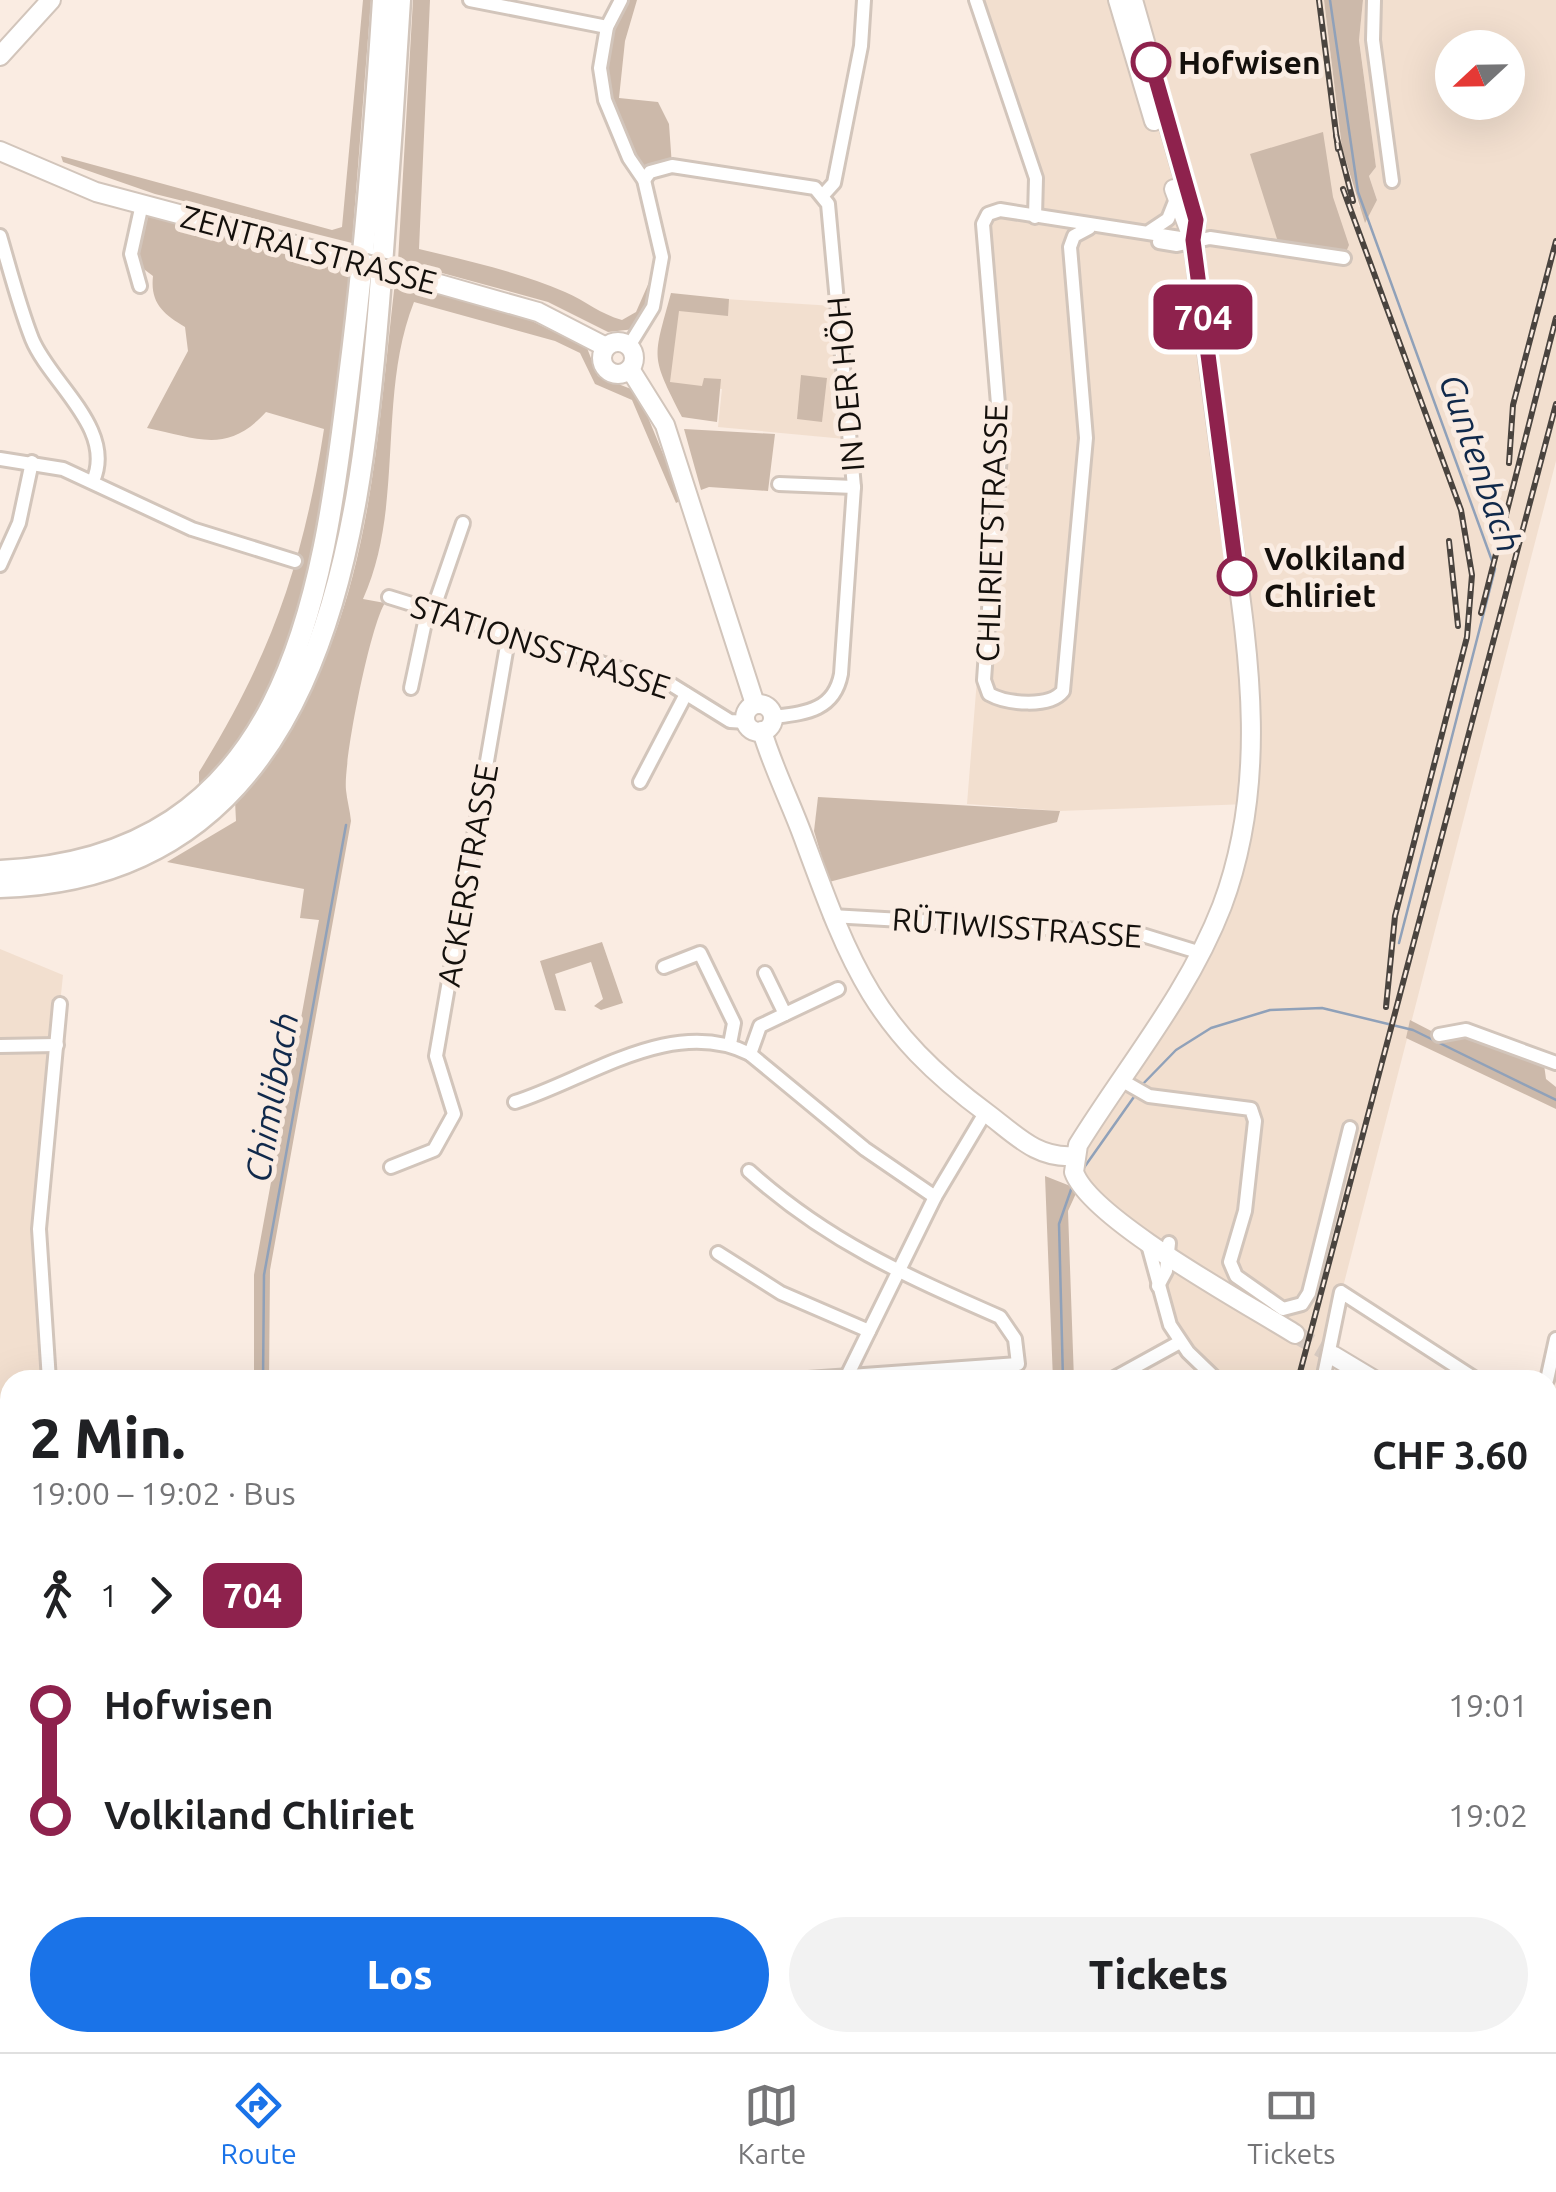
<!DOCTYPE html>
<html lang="de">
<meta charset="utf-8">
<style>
:root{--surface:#fff;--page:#f2f2f2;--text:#202124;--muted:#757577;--line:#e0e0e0;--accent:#1a73e8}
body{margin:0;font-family:Ubuntu,sans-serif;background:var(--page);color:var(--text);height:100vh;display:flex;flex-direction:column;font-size:38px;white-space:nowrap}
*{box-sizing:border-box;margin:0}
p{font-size:32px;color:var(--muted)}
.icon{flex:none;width:55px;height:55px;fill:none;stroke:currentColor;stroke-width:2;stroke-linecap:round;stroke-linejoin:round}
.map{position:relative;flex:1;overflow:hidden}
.panel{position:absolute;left:0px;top:1370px;width:1558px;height:682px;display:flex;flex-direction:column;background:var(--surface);border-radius:30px 30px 0 0;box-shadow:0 10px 40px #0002}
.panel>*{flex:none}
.badge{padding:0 20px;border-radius:15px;font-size:35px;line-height:65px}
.needle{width:65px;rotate:248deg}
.fabs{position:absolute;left:1435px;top:30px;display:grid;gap:20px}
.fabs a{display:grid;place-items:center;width:90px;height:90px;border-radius:50%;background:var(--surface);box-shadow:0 10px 40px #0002;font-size:50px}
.map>.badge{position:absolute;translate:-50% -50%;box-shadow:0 0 0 5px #fff}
.legs{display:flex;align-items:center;gap:15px;height:110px;padding:0 30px;font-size:32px}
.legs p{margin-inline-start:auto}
.summary{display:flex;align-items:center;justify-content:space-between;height:170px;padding:0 30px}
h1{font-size:55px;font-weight:800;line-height:75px}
.button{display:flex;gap:20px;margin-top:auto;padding:20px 30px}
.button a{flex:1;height:115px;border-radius:60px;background:var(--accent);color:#fff;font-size:40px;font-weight:800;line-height:115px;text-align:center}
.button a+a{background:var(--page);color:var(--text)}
ul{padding:0 30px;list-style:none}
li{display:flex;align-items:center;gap:35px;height:110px;font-size:38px}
li i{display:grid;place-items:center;width:15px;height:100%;margin:0 12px;background:currentColor}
li i::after{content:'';width:25px;height:25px;margin:-12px;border:8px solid;border-radius:50%;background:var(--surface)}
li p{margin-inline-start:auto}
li:first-child i{background:linear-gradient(#0000 50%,currentColor 0)}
li:last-child i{background:linear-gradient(currentColor 50%,#0000 0)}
.tabs{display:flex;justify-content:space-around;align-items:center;height:140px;border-top:2px solid var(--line);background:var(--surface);font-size:28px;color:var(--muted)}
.tabs a{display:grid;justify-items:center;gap:5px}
.tabs .on{color:var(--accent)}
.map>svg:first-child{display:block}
.built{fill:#f2dfcf;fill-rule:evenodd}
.green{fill:#ccb9aa}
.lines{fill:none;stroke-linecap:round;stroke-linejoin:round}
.stream{stroke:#90a1b9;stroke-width:2.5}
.major-tunnel{stroke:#d8cbc2;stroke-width:18;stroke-dasharray:18 9;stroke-linecap:butt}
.minor-casing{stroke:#d2c5bb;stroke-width:18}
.major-casing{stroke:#d2c5bb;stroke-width:22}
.highway-casing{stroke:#d2c5bb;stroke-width:25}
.minor{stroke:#fff;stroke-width:12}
.major{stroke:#fff;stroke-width:18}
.highway{stroke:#fff;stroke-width:20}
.rail-casing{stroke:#4a443f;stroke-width:6}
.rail{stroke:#faece2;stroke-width:2.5;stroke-dasharray:8;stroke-linecap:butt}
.major-bridge-casing{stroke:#d2c5bb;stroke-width:22;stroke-linecap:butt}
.major-bridge{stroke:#fff;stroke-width:18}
.line-1-casing{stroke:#fff;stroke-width:22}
.line-1{stroke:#8e224d;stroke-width:15}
.stop-1-dot{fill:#fff;stroke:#8e224d;stroke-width:5}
.labels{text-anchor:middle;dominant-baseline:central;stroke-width:10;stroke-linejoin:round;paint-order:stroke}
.stop-label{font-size:32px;font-weight:bold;fill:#14100c;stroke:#faece2;text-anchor:start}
.street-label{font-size:32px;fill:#14100c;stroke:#faece2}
.water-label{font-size:35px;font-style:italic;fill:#10294b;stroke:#faece2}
</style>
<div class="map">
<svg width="1556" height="2052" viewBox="0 0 1556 2052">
<rect width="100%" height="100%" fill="#faece2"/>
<!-- built -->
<g class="built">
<path d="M976 0H1324L1342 148 1359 207 1377 200 1369 176 1376 167 1359 39 1363 0H1556V461L1319 1380H1208L1186 1356 1160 1313 1149 1254 1087 1199 1074 1156 1201 952 1248 804 1060 811 967 804 989 530V467L1001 439 988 214 1034 217 1037 203ZM1452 48H1508V102H1452Z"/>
<polygon points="678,296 834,306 845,439 718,427 722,389 668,385"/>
<polygon points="0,949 63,975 41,1190 49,1380 10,1380 10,1711 0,1712"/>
<polygon points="1556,1679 1556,1905 1548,1905 1548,1681"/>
<polygon points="0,1871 10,1871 10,2042 159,2043 159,2052 0,2052"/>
<polygon points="816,2042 1139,2043 1137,2052 814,2052"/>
</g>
<!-- green -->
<g class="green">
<polygon points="363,0 371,0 352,243 155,194 63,162 61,156 332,230 342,227"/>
<path d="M413 0H430L419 249C469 261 519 272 565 292 586 301 600 314 622 320L636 312 650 280 655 282 635 329 608 332 548 302 398 261Z"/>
<polygon points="621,0 637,0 625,41 619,98 658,102 669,124 672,166 644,180 605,100 607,27"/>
<polygon points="1324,0 1363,0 1359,40 1376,167 1369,176 1377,200 1365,223 1342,148"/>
<polygon points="1323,132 1333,197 1349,245 1346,252 1278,242 1250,154"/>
<path d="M148 216 350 270C330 427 330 605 240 741 229 758 212 772 199 786V772C271 656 303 564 324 429L266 412C227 455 197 438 147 428L188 351 185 327C163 314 150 303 153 276L137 264Z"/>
<path d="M395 282 530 320 587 348 598 376 631 389 645 410 682 500 676 503 632 400 595 384 580 353 555 341 414 302C377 395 405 506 363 599L385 603C370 626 343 762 346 790 347 800 350 811 351 821L270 1270 269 1380H254V1275L319 920 300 918 304 889 167 862 236 821 235 801C370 654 373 470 395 282Z"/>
<path d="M671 293 729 299 728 316 679 311 670 382 702 386 704 378 721 379 717 422 682 417C650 354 653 360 671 293Z"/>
<polygon points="801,375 827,378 822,422 797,419"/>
<polygon points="684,429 775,434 768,491 709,487 701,490"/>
<polygon points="818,797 1060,811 1057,822 829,882 814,831"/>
<polygon points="602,942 623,1003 601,1010 594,1006 603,999 591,962 555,974 566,1011 555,1010 540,961"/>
<polygon points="1410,1020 1439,1035 1466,1030 1543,1057 1546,1079 1556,1087 1556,1109 1406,1038"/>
<polygon points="1045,1176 1078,1189 1068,1211 1074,1380 1053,1380"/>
</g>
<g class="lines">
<!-- stream -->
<g class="stream">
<polyline points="1330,0 1358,192 1495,569 1399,943"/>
<polyline points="1140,1087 1176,1050 1211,1028 1270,1010 1322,1008 1413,1030 1556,1100"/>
<polyline points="1083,1169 1136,1094"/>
<polyline points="263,1380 264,1275 346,825"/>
<polyline points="1063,1380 1059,1224 1073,1184"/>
</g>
<!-- major-tunnel -->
<polyline class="major-tunnel" points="1295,1334 1334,1356"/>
<!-- minor casing -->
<g class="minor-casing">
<g id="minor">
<polyline points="470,0 607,27"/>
<polyline points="621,0 607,27 600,68 605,100 629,158 644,180 662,257 653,307 629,346"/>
<polyline points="976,0 1036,178 1035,217"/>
<polyline points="1374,0 1373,40 1392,181"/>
<path d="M644 180 650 172 672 166 815 188 828 204 854 487 841 674C834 711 805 713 773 717"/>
<polyline points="824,194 834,183 861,46 864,0"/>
<path d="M1089 228 1074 236 1070 247 1086 438 1063 691C1050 708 1007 704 989 694L984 680 1001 440 983 224 988 214 1000 210 1193 240"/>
<polyline points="1150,231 1168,219 1176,199"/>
<path d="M0 236C10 270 19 306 32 339 50 383 116 429 93 481"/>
<polyline points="1159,242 1177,245 1210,238 1344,258"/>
<polyline points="140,286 131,254 142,204"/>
<polyline points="0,459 63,469 192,529 295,561"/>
<polyline points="779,484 854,487"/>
<polyline points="0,565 19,523 32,462"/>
<polyline points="389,597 672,685 730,721 746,722"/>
<polyline points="433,610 463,523"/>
<polyline points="411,688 428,608"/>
<polyline points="640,782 686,694"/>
<polyline points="831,916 1136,933 1201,953"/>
<polyline points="664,967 700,953 734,1023 730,1044"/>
<polyline points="765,973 785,1014"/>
<polyline points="1439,1035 1466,1030 1556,1063"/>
<polyline points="0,1046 57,1045"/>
<polyline points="750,1054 760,1026 838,989"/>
<polyline points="1121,1080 1149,1096 1251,1109 1255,1121 1245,1211 1230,1262 1236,1276 1283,1309 1302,1304 1309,1293 1350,1128"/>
<path d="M515 1102C588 1079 673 1015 750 1054L865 1149 935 1197"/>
<polyline points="391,1167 434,1150 454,1114 436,1056 509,634"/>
<path d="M749 1171C827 1241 904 1275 1000 1317L1015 1339 1018 1364 794 1380"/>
<polyline points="1147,1241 1170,1325 1188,1352 1217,1380"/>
<polyline points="718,1253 781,1293 869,1331"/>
<polyline points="1158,1286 1166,1271 1169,1243"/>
<polyline points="847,1376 935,1197 985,1113"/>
<polyline points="49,1380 39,1229 60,1004"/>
<polyline points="1111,1380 1180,1342"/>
<polyline points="1323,1380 1341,1292 1477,1380"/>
<polyline points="1547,1380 1556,1339"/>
<polyline points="0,1421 10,1421"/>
<polyline points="0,1871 10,1871"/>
<polyline points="1548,2029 1556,2029"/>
<polyline points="94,2042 94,2052"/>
<polyline points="1034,2042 1036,2052"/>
<polyline points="897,2052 897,2042"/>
<polyline points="966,2052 966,2042"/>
</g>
</g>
<!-- major casing -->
<g class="major-casing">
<g id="major">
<polyline points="1118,0 1154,121"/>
<path d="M1133 0 1196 221 1193 240C1204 327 1215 415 1227 502 1246 638 1272 773 1222 906 1188 994 1127 1066 1078 1145L1074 1172C1090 1219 1249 1305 1295 1334"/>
<polyline points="0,56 51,0"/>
<polyline points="0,151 96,192 336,256"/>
<polyline points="1174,189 1193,240"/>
<polyline points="411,276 538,312 606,347"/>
<circle cx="618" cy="358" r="16"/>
<polyline points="630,369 665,425 755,704"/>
<circle cx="759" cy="718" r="14"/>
<path d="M762 731C773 768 791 803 804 839 851 967 874 1030 988 1114 1016 1135 1037 1159 1074 1156"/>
<polyline points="1334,1356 1374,1380"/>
<polyline points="1548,1619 1556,1639"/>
</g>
</g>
<!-- highway casing -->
<g class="highway-casing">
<g id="highway">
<path d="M0 871C288 858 322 604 349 377 365 252 375 126 383 0"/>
<path d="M0 887C320 878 359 550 379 303 387 202 394 101 400 0"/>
</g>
</g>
<!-- minor -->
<use href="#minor" class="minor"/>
<!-- major -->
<use href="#major" class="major"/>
<!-- highway -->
<use href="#highway" class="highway"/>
<!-- rail casing -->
<g class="rail-casing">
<g id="rail">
<polyline points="1319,0 1338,149"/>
<polyline points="1336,135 1353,201"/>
<polyline points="1343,189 1461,510 1472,575 1467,637 1395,916 1386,1007"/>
<polyline points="1509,463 1513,405 1556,241"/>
<polyline points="1449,541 1458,626"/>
<polyline points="1481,613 1556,318"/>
<polyline points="1298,1380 1556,404"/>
<polyline points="1128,2052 1131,2042"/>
</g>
</g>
<!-- rail -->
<use href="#rail" class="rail"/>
<!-- major-bridge casing -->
<g class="major-bridge-casing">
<polyline id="major-bridge" points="336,256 411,276"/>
</g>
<!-- major-bridge -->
<use href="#major-bridge" class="major-bridge"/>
</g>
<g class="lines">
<!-- line-1 casing -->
<g class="line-1-casing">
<polyline id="line-1" points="1151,62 1196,220 1193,240 1237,576"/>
</g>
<!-- line-1 -->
<use href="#line-1" class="line-1"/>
</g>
<!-- markers -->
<g class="stop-1-dot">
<circle cx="1151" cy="62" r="18"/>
<circle cx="1237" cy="576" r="18"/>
</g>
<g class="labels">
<!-- stop labels -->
<g class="stop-label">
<text x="1178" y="62">Hofwisen</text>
<text x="1264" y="558">Volkiland<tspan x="1264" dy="37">Chliriet</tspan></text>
</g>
<!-- street labels -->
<g class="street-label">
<text transform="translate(309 249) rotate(15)">ZENTRALSTRASSE</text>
<text transform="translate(845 384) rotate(-95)">IN DER HÖH</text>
<text transform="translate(991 533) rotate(-88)">CHLIRIETSTRASSE</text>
<text transform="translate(541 646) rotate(18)">STATIONSSTRASSE</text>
<text transform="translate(467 875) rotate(-80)">ACKERSTRASSE</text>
<text transform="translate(1017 927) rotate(4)">RÜTIWISSTRASSE</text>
</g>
<!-- water labels -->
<g class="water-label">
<text transform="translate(1481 463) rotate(71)">Guntenbach</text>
<text transform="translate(271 1097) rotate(-80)">Chimlibach</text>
</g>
</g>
</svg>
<div class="fabs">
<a><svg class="needle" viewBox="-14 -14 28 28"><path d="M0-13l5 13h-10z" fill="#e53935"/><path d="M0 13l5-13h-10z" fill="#757577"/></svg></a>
</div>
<b class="badge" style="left:1203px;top:317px;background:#8e224d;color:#fff">704</b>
<section class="panel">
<div class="summary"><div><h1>2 Min.</h1><p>19:00 – 19:02 · Bus</p></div><b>CHF 3.60</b></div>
<div class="legs"><svg class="icon" aria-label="walk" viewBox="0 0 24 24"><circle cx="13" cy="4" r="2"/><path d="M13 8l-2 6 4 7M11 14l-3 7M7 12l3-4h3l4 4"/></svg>1<svg class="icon" aria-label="forward" viewBox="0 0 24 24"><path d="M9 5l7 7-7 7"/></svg><b class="badge" style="background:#8e224d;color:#fff">704</b></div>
<ul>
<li><i style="color:#8e224d"></i><b>Hofwisen</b><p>19:01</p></li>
<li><i style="color:#8e224d"></i><b>Volkiland Chliriet</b><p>19:02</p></li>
</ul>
<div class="button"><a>Los</a><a>Tickets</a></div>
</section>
</div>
<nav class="tabs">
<a class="on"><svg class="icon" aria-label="directions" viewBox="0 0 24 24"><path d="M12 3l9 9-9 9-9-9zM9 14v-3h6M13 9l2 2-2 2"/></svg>Route</a>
<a><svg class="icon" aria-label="map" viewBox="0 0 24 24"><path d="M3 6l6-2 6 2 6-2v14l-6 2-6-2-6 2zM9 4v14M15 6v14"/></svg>Karte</a>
<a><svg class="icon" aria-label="tickets" viewBox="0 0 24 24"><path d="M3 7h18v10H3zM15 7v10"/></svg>Tickets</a>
</nav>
